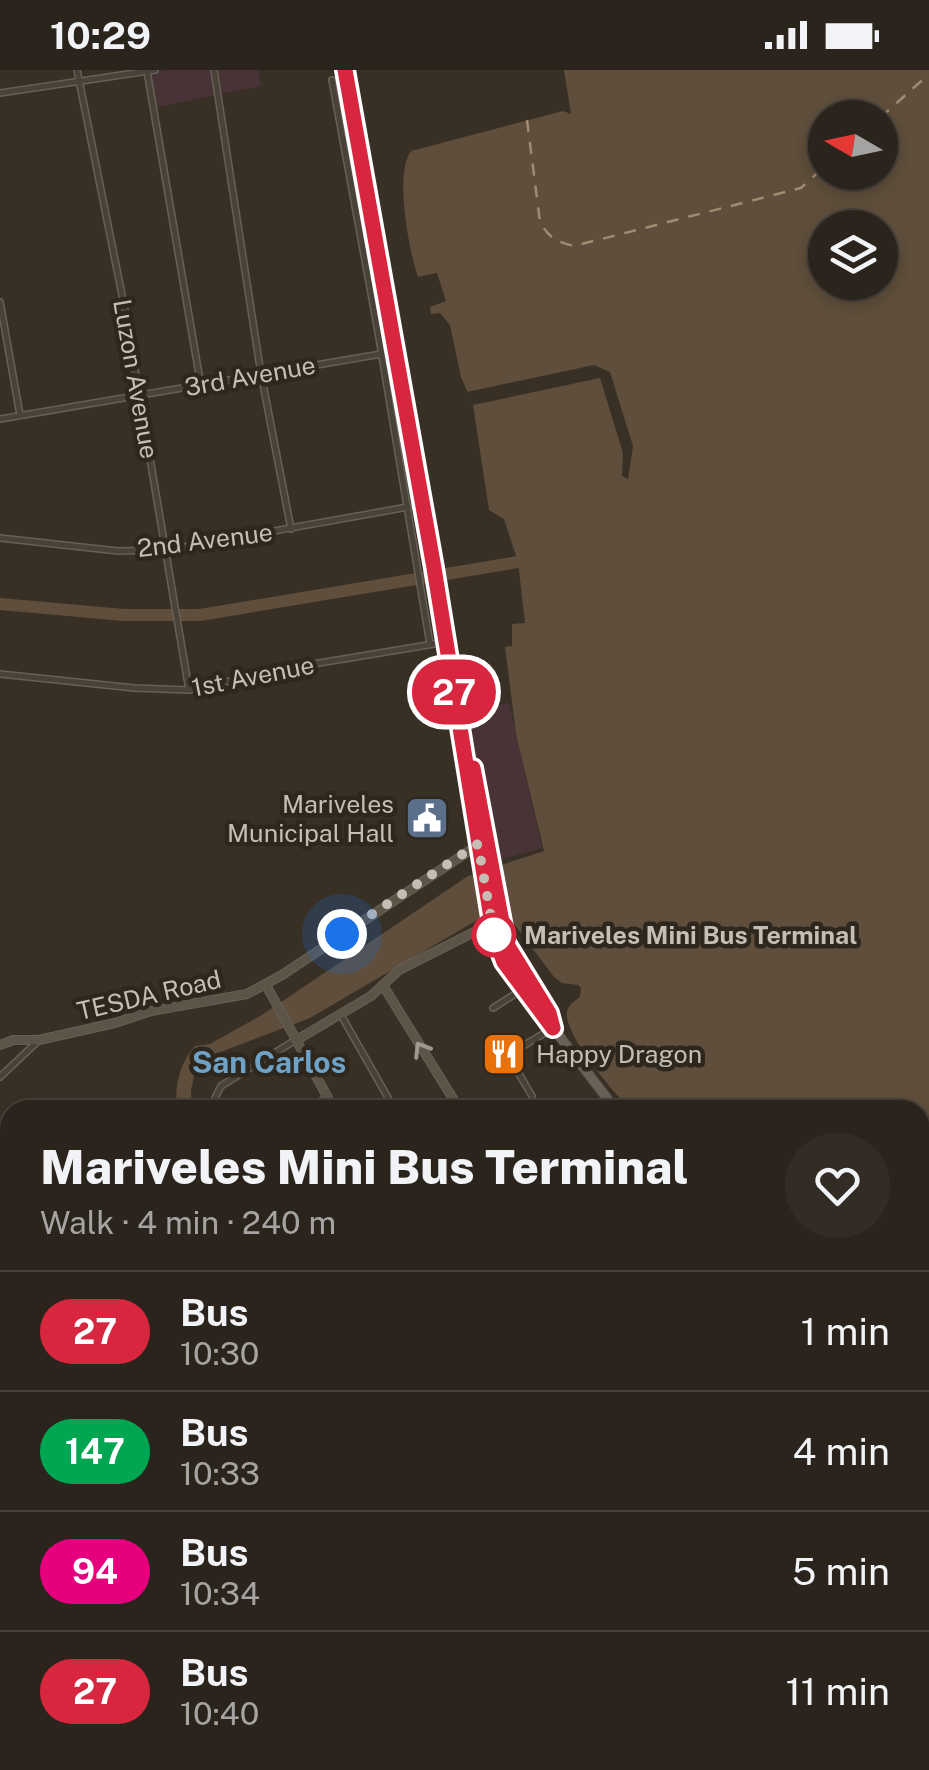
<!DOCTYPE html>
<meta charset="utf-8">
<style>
:root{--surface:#2b241c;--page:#332c25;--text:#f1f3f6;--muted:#a6a4a3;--line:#47413b}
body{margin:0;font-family:"Public Sans",sans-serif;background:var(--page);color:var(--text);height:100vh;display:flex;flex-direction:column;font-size:38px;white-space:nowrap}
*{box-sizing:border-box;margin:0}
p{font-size:32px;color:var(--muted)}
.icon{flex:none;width:55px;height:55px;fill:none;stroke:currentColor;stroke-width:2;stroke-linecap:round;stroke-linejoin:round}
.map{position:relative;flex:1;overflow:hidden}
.side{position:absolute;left:0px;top:1030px;width:930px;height:670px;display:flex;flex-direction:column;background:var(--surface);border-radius:30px 30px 0 0;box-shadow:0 5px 15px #0003,0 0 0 2px var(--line)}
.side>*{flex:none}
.badge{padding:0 20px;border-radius:32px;font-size:35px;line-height:65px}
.needle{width:65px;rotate:279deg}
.fabs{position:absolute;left:808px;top:30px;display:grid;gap:20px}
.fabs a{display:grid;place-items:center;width:90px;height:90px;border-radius:50%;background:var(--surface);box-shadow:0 5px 15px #0003,0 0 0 2px var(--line);font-size:50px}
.you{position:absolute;width:50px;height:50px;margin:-25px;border:8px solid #fff;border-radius:50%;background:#1a73e8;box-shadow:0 0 0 15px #1a73e833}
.map>.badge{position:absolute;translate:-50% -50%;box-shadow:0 0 0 5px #fff}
.round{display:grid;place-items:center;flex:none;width:105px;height:105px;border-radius:52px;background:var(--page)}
.head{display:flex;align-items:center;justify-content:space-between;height:170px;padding:0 40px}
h1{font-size:48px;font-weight:800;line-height:75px}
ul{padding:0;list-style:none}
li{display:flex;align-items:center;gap:30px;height:120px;padding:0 40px;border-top:2px solid var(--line)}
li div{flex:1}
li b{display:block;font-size:38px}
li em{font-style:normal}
li .badge{min-width:110px;font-weight:700;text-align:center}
.status{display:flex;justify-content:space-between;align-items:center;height:70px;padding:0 50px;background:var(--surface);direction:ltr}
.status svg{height:28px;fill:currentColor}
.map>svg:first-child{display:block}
.medical{fill:#3a3b30}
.green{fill:#483437}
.water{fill:#5e4e3b;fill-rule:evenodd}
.pier{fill:#393025}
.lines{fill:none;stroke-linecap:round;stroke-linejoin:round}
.river{stroke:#5e4e3b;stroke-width:12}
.ferry{stroke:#a08b72;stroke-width:2.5;stroke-dasharray:12 10;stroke-linecap:butt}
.street-casing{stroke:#676057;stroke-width:8}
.secondary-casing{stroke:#676057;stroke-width:10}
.primary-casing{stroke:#524b42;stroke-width:11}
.street{stroke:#494239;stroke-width:5}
.secondary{stroke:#5c5447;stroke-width:8}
.primary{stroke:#696157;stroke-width:9}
.oneway{stroke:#a0998e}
.line-casing{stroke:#fff;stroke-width:22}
.line{stroke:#d7263d;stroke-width:15}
.walk{stroke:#c5beb4;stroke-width:10;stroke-dasharray:0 18}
.stop-dot{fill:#fff;stroke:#d7263d;stroke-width:5}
.labels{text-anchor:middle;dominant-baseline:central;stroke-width:9;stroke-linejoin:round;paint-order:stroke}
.street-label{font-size:25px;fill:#c5beb4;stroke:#2e271e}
.poi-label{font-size:25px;fill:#c5beb4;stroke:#2e271e;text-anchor:end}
.stop-label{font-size:25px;font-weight:bold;fill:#c5beb4;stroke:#2e271e;text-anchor:start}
.quarter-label{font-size:30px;font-weight:bold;fill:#6ea2c7;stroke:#2e271e}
</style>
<div class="status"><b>10:29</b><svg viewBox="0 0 49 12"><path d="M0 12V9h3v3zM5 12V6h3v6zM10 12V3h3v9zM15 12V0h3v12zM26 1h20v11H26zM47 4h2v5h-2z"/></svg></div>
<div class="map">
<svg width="929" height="1700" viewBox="0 0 929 1700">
<rect width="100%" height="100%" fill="#393025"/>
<!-- medical -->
<polygon class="medical" points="920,1446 929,1451 929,1593 920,1591"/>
<!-- green -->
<g class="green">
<polygon points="169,0 258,0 261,16 157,37 151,3"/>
<polygon points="509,633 542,778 496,791 468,643"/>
</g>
<!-- water -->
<path class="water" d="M564 0H929V1394L920 1389V1040H632C614 1024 570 971 567 947 565 937 573 932 580 927L581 918 578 915 562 913 554 907 505 842 484 846 310 948 210 986 196 997 191 1020 192 1040H178C173 1019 180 992 195 976L210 974 262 945 468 806 544 781 516 664 505 577 512 576V554L525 553 518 492 504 449 489 440 473 335 461 307 450 255 440 243 431 244 430 237 446 231 437 203 418 207C409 181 394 103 411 81L563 41 571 44ZM825 48H880V102H825ZM825 158H880V212H825Z"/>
<!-- pier -->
<polygon class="pier" points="594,295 610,302 633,376 628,409 622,406 623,383 600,308 473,335 467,322"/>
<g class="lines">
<!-- river -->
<g class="river">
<polyline points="0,534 124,545 200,545 518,492"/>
<polyline points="0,1383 10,1380"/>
</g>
<!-- ferry -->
<g class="ferry">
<polyline points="880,48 929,4"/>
<path d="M527 50 540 152C549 168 557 172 574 176L801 118 825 96"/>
</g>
<!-- street casing -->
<g class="street-casing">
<g id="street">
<polyline points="77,0 125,240 189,620"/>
<polyline points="214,0 261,304 291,459"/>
<polyline points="147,1 201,316"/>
<polyline points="332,10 377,256 430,574"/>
<polyline points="0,23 155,0"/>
<polyline points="0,232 20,345"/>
<polyline points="0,349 381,284"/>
<polyline points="0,468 118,481 167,480 408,437"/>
<polyline points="0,604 134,618 189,620 289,598 446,572"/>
<polyline points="493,938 523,919"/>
<polyline points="341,945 395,1040"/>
<polyline points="0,1007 38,971"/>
<polyline points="532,1026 508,985 553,958"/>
<polyline points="328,1028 338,1040"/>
<polyline points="219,1040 215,1028 221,1016 294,971"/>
<polyline points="0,1094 10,1111"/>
<polyline points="1,1246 10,1252"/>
<polyline points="920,1407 929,1412"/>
<polyline points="0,1459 10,1451"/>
<polyline points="920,1673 929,1670"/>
<polyline points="655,1690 655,1700"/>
<polyline points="863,1695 877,1690"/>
<polyline points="540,1700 544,1690"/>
<polyline points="733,1700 737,1690"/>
</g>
</g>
<!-- secondary casing -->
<g class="secondary-casing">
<g id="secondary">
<polyline points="266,915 328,1028 307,1040"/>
<polyline points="384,917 460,1040"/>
<polyline points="295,971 371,926 399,900 492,853"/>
<polyline points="0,975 13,970 39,970 115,953 151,941 247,924 282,905 478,775"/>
<polyline points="859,1690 863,1700"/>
<polyline points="1,1700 10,1672"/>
</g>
</g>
<!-- primary casing -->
<g class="primary-casing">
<g id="primary">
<polyline points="345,0 434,498 494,866 504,892 521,916 616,1040"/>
<polyline points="466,678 473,698 506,873 549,943 552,955"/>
<polyline points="494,1700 499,1690"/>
</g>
</g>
<!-- street -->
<use href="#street" class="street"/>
<!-- secondary -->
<use href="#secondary" class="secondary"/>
<!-- primary -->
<use href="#primary" class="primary"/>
</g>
<!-- one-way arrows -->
<defs><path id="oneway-chevron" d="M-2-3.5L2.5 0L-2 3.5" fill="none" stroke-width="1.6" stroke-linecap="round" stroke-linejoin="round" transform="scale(2.5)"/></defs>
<use class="oneway" href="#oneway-chevron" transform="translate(421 979) rotate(-122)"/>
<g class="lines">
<!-- line casing -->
<g class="line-casing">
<polyline id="line" points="345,0 434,498 494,866 504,892 553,958 549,943 506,873 473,698"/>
</g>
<!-- line -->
<use href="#line" class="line"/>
<!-- walk -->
<polyline class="walk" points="342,864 478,774 494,865"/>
</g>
<!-- icons -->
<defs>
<g id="civic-square" transform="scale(2.25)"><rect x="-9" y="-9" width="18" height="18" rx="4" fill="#5c6f8a" stroke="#2e271e"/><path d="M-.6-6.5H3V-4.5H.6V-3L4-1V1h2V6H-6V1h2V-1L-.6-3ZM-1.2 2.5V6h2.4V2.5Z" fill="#fff"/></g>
<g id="restaurant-square" transform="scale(2.25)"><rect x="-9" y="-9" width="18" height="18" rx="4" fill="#e8710a" stroke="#2e271e"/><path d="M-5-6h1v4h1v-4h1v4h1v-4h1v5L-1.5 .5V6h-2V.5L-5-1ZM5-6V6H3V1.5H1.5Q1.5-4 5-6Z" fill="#fff"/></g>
</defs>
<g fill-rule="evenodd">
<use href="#civic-square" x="427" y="748"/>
<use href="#restaurant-square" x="504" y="984"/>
</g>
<!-- markers -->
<circle class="stop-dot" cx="494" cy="865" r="20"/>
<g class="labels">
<!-- street labels -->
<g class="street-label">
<text transform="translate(250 306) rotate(-10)">3rd Avenue</text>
<text transform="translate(136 309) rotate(80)">Luzon Avenue</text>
<text transform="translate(205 470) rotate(-7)">2nd Avenue</text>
<text transform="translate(253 606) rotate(-11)">1st Avenue</text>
<text transform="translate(149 925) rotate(-13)">TESDA Road</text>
</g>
<!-- poi labels -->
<g class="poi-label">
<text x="394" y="734">Mariveles<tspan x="394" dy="29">Municipal Hall</tspan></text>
<text x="536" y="984" text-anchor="start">Happy Dragon</text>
</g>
<!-- stop labels -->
<g class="stop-label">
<text x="524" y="865">Mariveles Mini Bus Terminal</text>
</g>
<!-- quarter labels -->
<g class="quarter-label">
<text x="269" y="992">San Carlos</text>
</g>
</g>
</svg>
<div class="fabs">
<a><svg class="needle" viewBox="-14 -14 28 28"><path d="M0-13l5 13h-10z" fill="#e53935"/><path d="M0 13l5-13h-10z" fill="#a6a4a3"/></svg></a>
<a><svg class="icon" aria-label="layers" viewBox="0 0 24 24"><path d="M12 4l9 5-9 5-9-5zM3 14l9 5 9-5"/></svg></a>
</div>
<div class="you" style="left:342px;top:864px"></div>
<b class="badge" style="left:454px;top:622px;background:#d7263d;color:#fff">27</b>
<section class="side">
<div class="head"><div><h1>Mariveles Mini Bus Terminal</h1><p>Walk · 4 min · 240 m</p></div><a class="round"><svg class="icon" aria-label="heart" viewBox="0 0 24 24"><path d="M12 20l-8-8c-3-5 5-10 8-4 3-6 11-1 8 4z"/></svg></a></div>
<ul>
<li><span class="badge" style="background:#d7263d;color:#fff">27</span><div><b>Bus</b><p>10:30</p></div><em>1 min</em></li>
<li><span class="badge" style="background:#00a651;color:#fff">147</span><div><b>Bus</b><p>10:33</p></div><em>4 min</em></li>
<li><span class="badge" style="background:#e6007e;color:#fff">94</span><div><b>Bus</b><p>10:34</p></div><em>5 min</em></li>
<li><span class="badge" style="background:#d7263d;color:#fff">27</span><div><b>Bus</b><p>10:40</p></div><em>11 min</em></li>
</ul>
</section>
</div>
